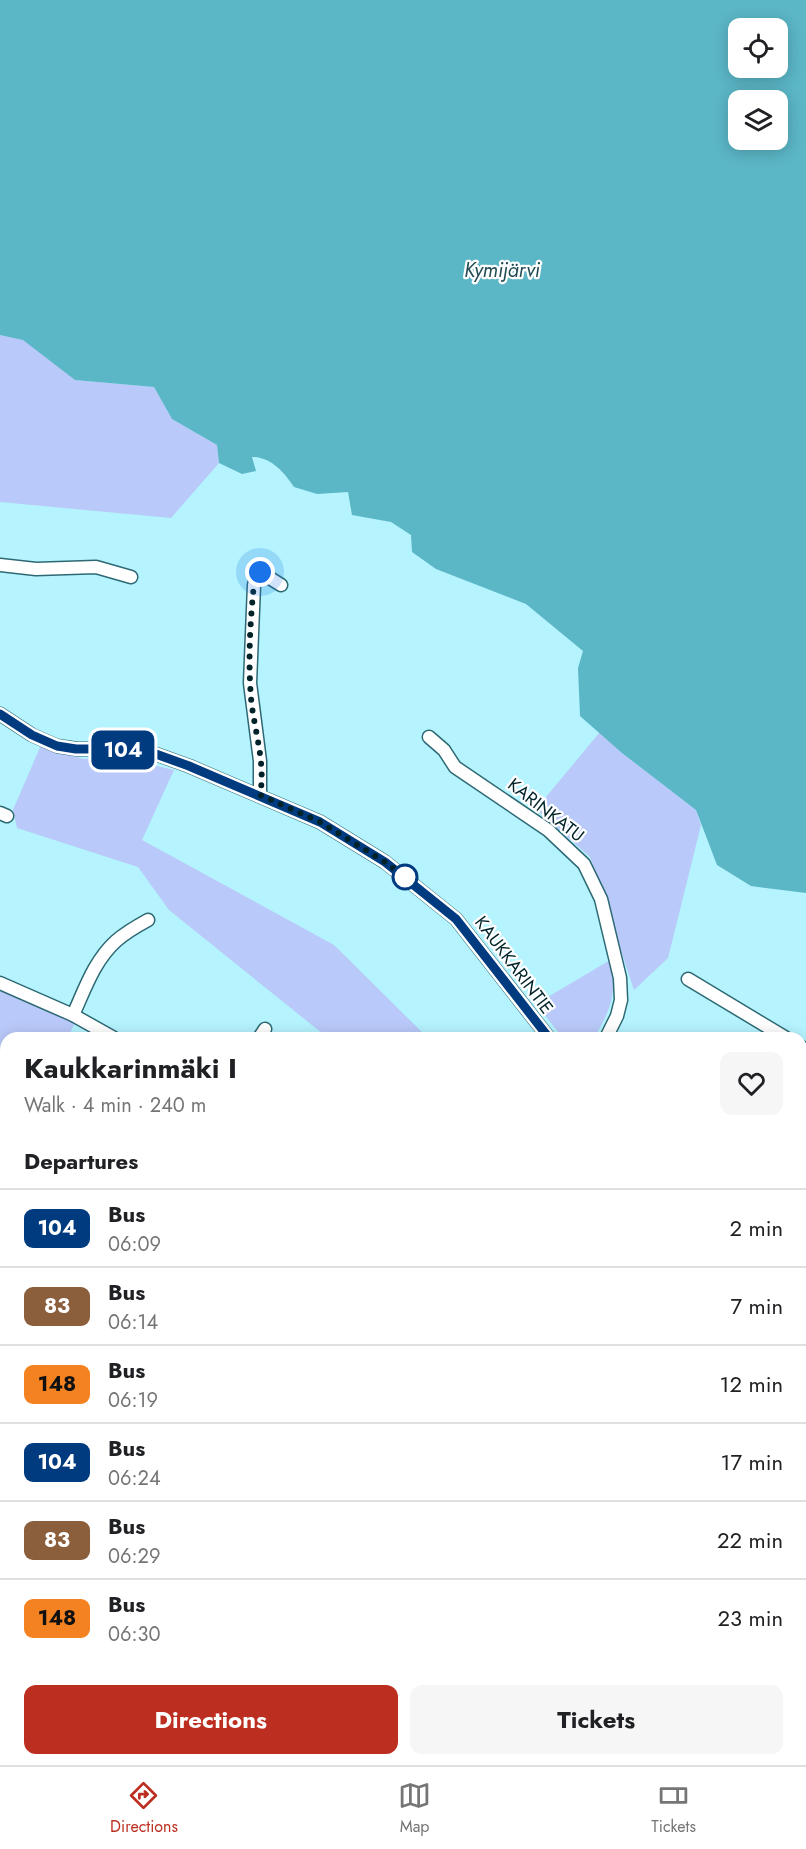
<!DOCTYPE html>
<meta charset="utf-8">
<style>
:root{--surface:#fff;--page:#f6f6f6;--text:#202124;--muted:#757577;--line:#e0e0e0;--accent:#bc2f20}
body{margin:0;font-family:Jost,sans-serif;background:var(--page);color:var(--text);height:100vh;display:flex;flex-direction:column;font-size:22px;white-space:nowrap}
*{box-sizing:border-box;margin:0}
p{font-size:20px;color:var(--muted)}
.icon{flex:none;width:33px;height:33px;fill:none;stroke:currentColor;stroke-width:2;stroke-linecap:round;stroke-linejoin:round}
.map{position:relative;flex:1;overflow:hidden}
.side{position:absolute;left:0px;top:1032px;width:807px;height:734px;display:flex;flex-direction:column;background:var(--surface);border-radius:18px 18px 0 0;box-shadow:0 3px 15px #0003}
.side>*{flex:none}
.badge{padding:0 12px;border-radius:9px;font-size:21px;line-height:39px}
.controls{position:absolute;left:728px;top:18px;display:grid;gap:12px}
.controls a{display:grid;place-items:center;width:60px;height:60px;border-radius:12px;background:var(--surface);box-shadow:0 3px 15px #0003;font-size:30px}
.you{position:absolute;width:30px;height:30px;margin:-15px;border:4px solid #fff;border-radius:50%;background:#1a73e8;box-shadow:0 0 0 9px #1a73e833}
.map>.badge{position:absolute;translate:-50% -50%;box-shadow:0 0 0 3px #fff}
h2{padding:0 24px;font-size:22px;line-height:54px}
.round{display:grid;place-items:center;flex:none;width:63px;height:63px;border-radius:12px;background:var(--page)}
.overview{display:flex;align-items:center;justify-content:space-between;height:102px;padding:0 24px}
h1{font-size:28px;font-weight:700;line-height:45px}
.action{display:flex;gap:12px;margin-top:auto;padding:12px 24px}
.action a{flex:1;height:69px;border-radius:12px;background:var(--accent);color:#fff;font-size:24px;font-weight:700;line-height:69px;text-align:center}
.action a+a{background:var(--page);color:var(--text)}
ul{padding:0;list-style:none}
li{display:flex;align-items:center;gap:18px;height:78px;padding:0 24px;border-top:2px solid var(--line)}
li div{flex:1}
li b{display:block;font-size:22px}
li em{font-style:normal}
li .badge{min-width:66px;font-weight:700;text-align:center}
.dock{display:flex;justify-content:space-around;align-items:center;height:84px;border-top:2px solid var(--line);background:var(--surface);font-size:16px;color:var(--muted)}
.dock a{display:grid;justify-items:center;gap:3px}
.dock .on{color:var(--accent)}
.map>svg:first-child{display:block}
.green{fill:#b9c9f9}
.water{fill:#5bb6c6;fill-rule:evenodd}
.lines{fill:none;stroke-linecap:round;stroke-linejoin:round}
.minor-casing{stroke:#2d6974;stroke-width:15}
.tertiary-casing{stroke:#2d6974;stroke-width:18}
.motorway-casing{stroke:#fff;stroke-width:24}
.minor{stroke:#fff;stroke-width:12}
.tertiary{stroke:#fff;stroke-width:15}
.motorway{stroke:#37bc63;stroke-width:21}
.rail-casing{stroke:#2e585f;stroke-width:5}
.rail{stroke:#fff;stroke-width:3;stroke-dasharray:9;stroke-linecap:butt}
.line-casing{stroke:#fff;stroke-width:14}
.line{stroke:#003b80;stroke-width:9}
.walk{stroke:#002329;stroke-width:6;stroke-dasharray:0 10.8}
.stop-dot{fill:#fff;stroke:#003b80;stroke-width:3}
.labels{text-anchor:middle;dominant-baseline:central;stroke-width:4.5;stroke-linejoin:round;paint-order:stroke}
.street-label{font-size:18px;fill:#002329;stroke:#fff}
.water-label{font-size:20px;font-style:italic;fill:#224c53;stroke:#fff}
</style>
<div class="map">
<svg width="806" height="1765" viewBox="0 0 806 1765">
<rect width="100%" height="100%" fill="#b5f3fe"/>
<!-- green -->
<g class="green">
<polygon points="0,335 23,339 75,380 154,387 172,419 217,445 219,463 171,518 0,502"/>
<polygon points="600,732 622,753 696,810 701,825 668,958 634,990 590,857 536,809"/>
<polygon points="41,745 83,759 119,757 174,770 142,840 334,945 428,1038 328,1038 169,910 138,867 17,828 13,810"/>
<path d="M612 959C616 994 612 1008 594 1038H566L559 1033 536 1004Z"/>
<polygon points="2,989 75,1022 68,1038 6,1038 6,1553 0,1553 0,993"/>
<polygon points="806,1445 806,1575 801,1579 801,1447"/>
<polygon points="0,1691 6,1692 6,1760 26,1760 19,1763 0,1762"/>
<polygon points="209,1760 444,1760 433,1765 218,1765"/>
<polygon points="660,1760 714,1760 714,1765 602,1765"/>
</g>
<!-- water -->
<path class="water" d="M0 0H806V893L751 886 717 865 696 810 622 753 580 716 578 668 583 651 526 604 436 569 412 552 411 535 391 522 352 515 348 492 317 494 294 487C284 472 271 457 252 457L256 471 242 474 219 463 217 445 172 419 154 387 75 380 23 340 0 335ZM738 28H777V68H738ZM738 100H777V140H738Z"/>
<g class="lines">
<!-- minor casing -->
<g class="minor-casing">
<g id="minor">
<polyline points="0,565 36,569 96,567 131,577"/>
<polyline points="0,714 32,735 57,746 77,749 116,749 153,753 189,766 320,822 385,862 456,919 549,1038"/>
<polyline points="429,737 444,750 455,767 548,830 584,864 601,899 620,978 621,1000 617,1016 606,1038"/>
<polyline points="260,795 260,761 250,683 254,585 256,577 260,572 281,585"/>
<polyline points="0,813 7,816"/>
<polyline points="688,979 786,1038"/>
<polyline points="0,983 73,1015 114,1038"/>
<path d="M73 1015C85 989 94 961 116 941 125 933 137 926 148 920"/>
<polyline points="259,1038 265,1029"/>
<polyline points="801,1047 806,1050"/>
<polyline points="801,1195 806,1177"/>
<polyline points="801,1199 806,1209"/>
<polyline points="801,1252 806,1261"/>
<polyline points="801,1608 806,1604"/>
<polyline points="801,1758 806,1765"/>
<polyline points="451,1760 452,1765"/>
</g>
</g>
<!-- tertiary casing -->
<g class="tertiary-casing">
<g id="tertiary">
<polyline points="801,1722 806,1721"/>
<polyline points="506,1765 529,1760"/>
</g>
</g>
<!-- motorway casing -->
<g class="motorway-casing">
<g id="motorway">
<polyline points="801,1395 806,1393"/>
<polyline points="801,1423 806,1421"/>
<polyline points="0,1579 6,1578"/>
<polyline points="0,1604 6,1604"/>
</g>
</g>
<!-- minor -->
<use href="#minor" class="minor"/>
<!-- tertiary -->
<use href="#tertiary" class="tertiary"/>
<!-- motorway -->
<use href="#motorway" class="motorway"/>
<!-- rail casing -->
<g class="rail-casing">
<g id="rail">
<polyline points="0,1667 6,1668"/>
<polyline points="801,1680 806,1678"/>
</g>
</g>
<!-- rail -->
<use href="#rail" class="rail"/>
</g>
<g class="lines">
<!-- line casing -->
<g class="line-casing">
<polyline id="line" points="0,714 32,735 57,746 76,749 116,749 153,753 189,766 320,822 385,862 456,919 549,1038"/>
</g>
<!-- line -->
<use href="#line" class="line"/>
<!-- walk -->
<path class="walk" d="M260 572 256 577 254 585C250 622 248 661 251 698 254 730 266 763 260 795L320 822 385 862 409 880 405 877"/>
</g>
<!-- markers -->
<circle class="stop-dot" cx="405" cy="877" r="12"/>
<g class="labels">
<!-- street labels -->
<g class="street-label">
<text transform="translate(546 810) rotate(38)">KARINKATU</text>
<text transform="translate(514 965) rotate(53)">KAUKKARINTIE</text>
</g>
<!-- water labels -->
<g class="water-label">
<text x="502" y="270">Kymijärvi</text>
</g>
</g>
</svg>
<div class="controls">
<a><svg class="icon" aria-label="locate" viewBox="0 0 24 24"><circle cx="12" cy="12" r="6"/><path d="M12 2v4M12 18v4M2 12h4M18 12h4"/></svg></a>
<a><svg class="icon" aria-label="layers" viewBox="0 0 24 24"><path d="M12 4l9 5-9 5-9-5zM3 14l9 5 9-5"/></svg></a>
</div>
<div class="you" style="left:260px;top:572px"></div>
<b class="badge" style="left:123px;top:750px;background:#003b80;color:#fff">104</b>
<section class="side">
<div class="overview"><div><h1>Kaukkarinmäki I</h1><p>Walk · 4 min · 240 m</p></div><a class="round"><svg class="icon" aria-label="heart" viewBox="0 0 24 24"><path d="M12 20l-8-8c-3-5 5-10 8-4 3-6 11-1 8 4z"/></svg></a></div>
<h2>Departures</h2>
<ul>
<li><span class="badge" style="background:#003b80;color:#fff">104</span><div><b>Bus</b><p>06:09</p></div><em>2 min</em></li>
<li><span class="badge" style="background:#8b5e3c;color:#fff">83</span><div><b>Bus</b><p>06:14</p></div><em>7 min</em></li>
<li><span class="badge" style="background:#f58220;color:#111">148</span><div><b>Bus</b><p>06:19</p></div><em>12 min</em></li>
<li><span class="badge" style="background:#003b80;color:#fff">104</span><div><b>Bus</b><p>06:24</p></div><em>17 min</em></li>
<li><span class="badge" style="background:#8b5e3c;color:#fff">83</span><div><b>Bus</b><p>06:29</p></div><em>22 min</em></li>
<li><span class="badge" style="background:#f58220;color:#111">148</span><div><b>Bus</b><p>06:30</p></div><em>23 min</em></li>
</ul>
<div class="action"><a>Directions</a><a>Tickets</a></div>
</section>
</div>
<nav class="dock">
<a class="on"><svg class="icon" aria-label="directions" viewBox="0 0 24 24"><path d="M12 3l9 9-9 9-9-9zM9 14v-3h6M13 9l2 2-2 2"/></svg>Directions</a>
<a><svg class="icon" aria-label="map" viewBox="0 0 24 24"><path d="M3 6l6-2 6 2 6-2v14l-6 2-6-2-6 2zM9 4v14M15 6v14"/></svg>Map</a>
<a><svg class="icon" aria-label="tickets" viewBox="0 0 24 24"><path d="M3 7h18v10H3zM15 7v10"/></svg>Tickets</a>
</nav>
